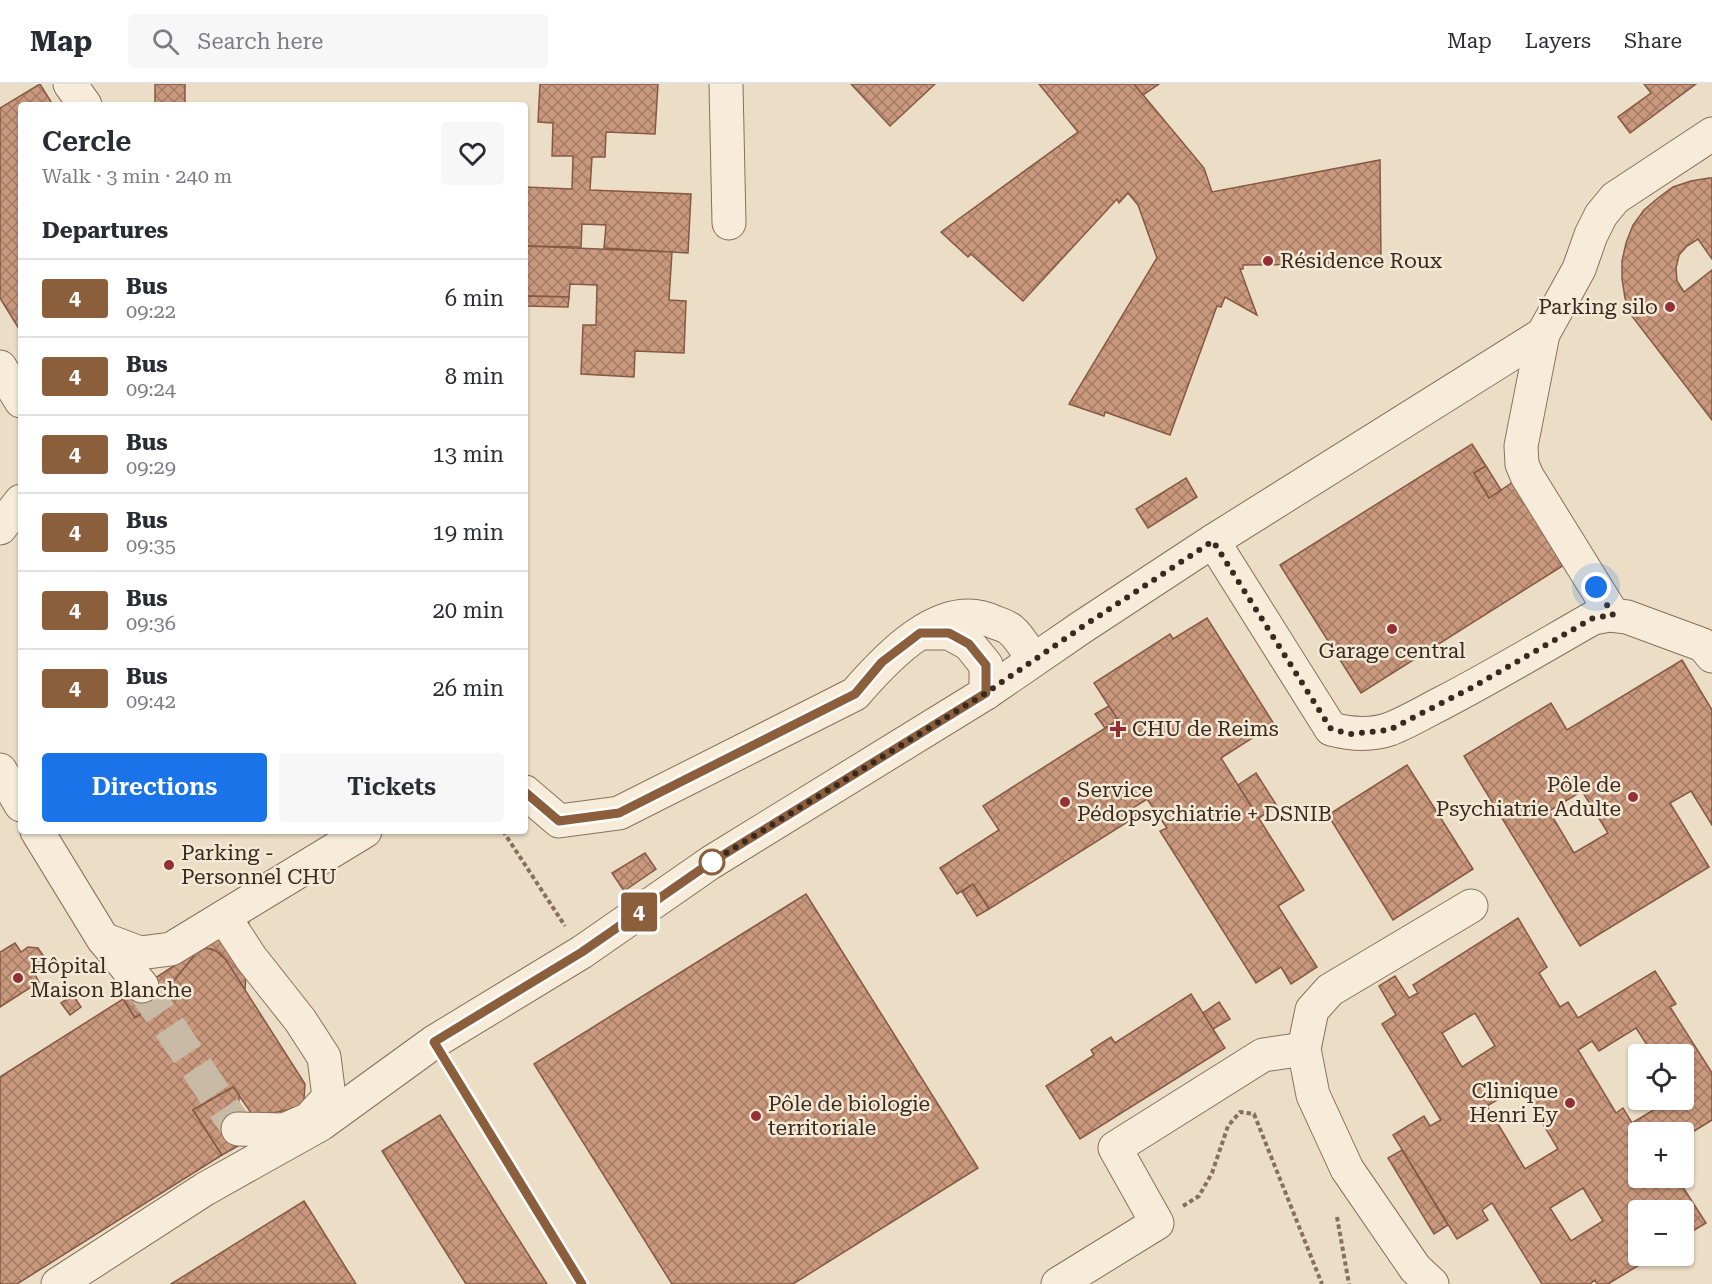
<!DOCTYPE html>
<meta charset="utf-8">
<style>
:root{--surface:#fff;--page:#f7f7f7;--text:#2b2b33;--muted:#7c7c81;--line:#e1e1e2;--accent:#1a73e8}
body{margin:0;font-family:"Roboto Serif",serif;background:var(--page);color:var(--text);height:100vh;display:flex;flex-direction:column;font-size:22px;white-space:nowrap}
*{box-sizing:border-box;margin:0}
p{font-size:20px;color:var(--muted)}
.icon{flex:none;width:33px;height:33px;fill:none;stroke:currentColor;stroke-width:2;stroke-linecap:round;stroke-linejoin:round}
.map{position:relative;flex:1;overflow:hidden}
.drawer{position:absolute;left:18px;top:18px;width:510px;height:732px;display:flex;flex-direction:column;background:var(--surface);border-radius:6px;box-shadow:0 2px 4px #0004}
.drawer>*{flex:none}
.badge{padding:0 12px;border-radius:4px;font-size:21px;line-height:39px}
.controls{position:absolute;left:1628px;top:960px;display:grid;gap:12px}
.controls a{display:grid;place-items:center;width:66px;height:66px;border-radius:6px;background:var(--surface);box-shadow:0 2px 4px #0004;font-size:30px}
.you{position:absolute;width:30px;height:30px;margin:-15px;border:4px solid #fff;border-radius:50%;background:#1a73e8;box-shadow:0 0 0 9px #1a73e833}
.map>.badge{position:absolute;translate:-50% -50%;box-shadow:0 0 0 3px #fff}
h2{padding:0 24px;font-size:22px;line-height:54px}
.round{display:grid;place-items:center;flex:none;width:63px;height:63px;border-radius:6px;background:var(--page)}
.head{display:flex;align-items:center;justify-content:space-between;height:102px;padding:0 24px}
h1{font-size:28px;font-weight:600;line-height:45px}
.button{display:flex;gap:12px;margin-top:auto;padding:12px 24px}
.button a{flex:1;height:69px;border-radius:6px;background:var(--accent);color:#fff;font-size:24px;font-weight:600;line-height:69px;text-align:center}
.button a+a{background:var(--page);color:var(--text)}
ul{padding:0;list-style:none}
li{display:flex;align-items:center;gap:18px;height:78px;padding:0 24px;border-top:2px solid var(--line)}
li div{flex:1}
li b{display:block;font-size:22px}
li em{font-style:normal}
li .badge{min-width:66px;font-weight:700;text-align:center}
header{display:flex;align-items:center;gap:36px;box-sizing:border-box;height:84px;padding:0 30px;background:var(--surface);border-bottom:2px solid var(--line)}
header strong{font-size:28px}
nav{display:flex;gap:33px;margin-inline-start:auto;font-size:21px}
.search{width:420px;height:54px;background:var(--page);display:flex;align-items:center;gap:15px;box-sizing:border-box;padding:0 21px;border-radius:6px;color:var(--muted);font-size:22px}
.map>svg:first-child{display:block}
.building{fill:url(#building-cross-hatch);stroke:#855943;stroke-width:1.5;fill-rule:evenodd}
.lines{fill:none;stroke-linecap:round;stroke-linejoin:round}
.minor-tunnel{stroke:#c8baa5;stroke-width:33;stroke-dasharray:33 16;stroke-linecap:butt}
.minor-casing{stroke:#87705c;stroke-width:35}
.path{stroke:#87705c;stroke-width:4;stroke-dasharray:4.5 3;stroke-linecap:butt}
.minor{stroke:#f7ecd9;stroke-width:33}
.line-casing{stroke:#fff;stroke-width:14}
.line{stroke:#8b5e3c;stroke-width:9}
.walk{stroke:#382a1f;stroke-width:6;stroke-dasharray:0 10.8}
.poi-dot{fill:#932f36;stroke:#f4e9d5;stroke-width:2}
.stop-dot{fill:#fff;stroke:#8b5e3c;stroke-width:3}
.labels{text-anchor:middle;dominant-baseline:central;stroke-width:5;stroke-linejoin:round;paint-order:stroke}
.poi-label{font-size:21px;fill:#382a1f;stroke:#f4e9d5;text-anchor:start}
</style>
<header>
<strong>Map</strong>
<div class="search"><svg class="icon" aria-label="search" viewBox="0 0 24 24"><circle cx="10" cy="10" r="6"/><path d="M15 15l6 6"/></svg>Search here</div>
<nav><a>Map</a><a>Layers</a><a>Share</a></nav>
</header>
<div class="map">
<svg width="1712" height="1200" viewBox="0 0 1712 1200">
<defs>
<pattern id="building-cross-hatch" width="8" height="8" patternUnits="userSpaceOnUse" patternTransform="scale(1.5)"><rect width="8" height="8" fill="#c9987d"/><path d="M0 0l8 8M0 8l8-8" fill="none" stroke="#a47c66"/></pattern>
</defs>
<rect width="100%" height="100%" fill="#ecdec6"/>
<!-- building -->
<g class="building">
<polygon points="40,0 53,21 21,21 21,248 0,214 0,24"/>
<rect x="155" y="0" width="30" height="21"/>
<polygon points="540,0 658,0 655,50 606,48 605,73 592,73 590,106 691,110 688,169 604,164 606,141 582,140 581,163 525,162 525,103 572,105 573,72 552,72 553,39 538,38"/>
<polygon points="851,0 935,0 890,42"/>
<polygon points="1039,0 1134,0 1204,84 1212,108 1380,76 1381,180 1243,181 1243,185 1240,185 1257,231 1225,213 1221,223 1217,222 1170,351 1105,328 1104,332 1069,320 1157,174 1138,121 1128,109 1119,119 1117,115 1023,217 971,170 968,173 941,148 1078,48"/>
<polygon points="1134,0 1159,0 1143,11"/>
<polygon points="1644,0 1696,0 1630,49 1618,33 1651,9"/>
<polygon points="1709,94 1712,94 1712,175 1698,155 1687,162 1679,171 1676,184 1677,197 1684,208 1712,186 1712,336 1631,231 1625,214 1622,195 1622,177 1626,159 1633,141 1644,126 1658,114 1673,103 1691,97"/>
<polygon points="525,162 672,168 669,216 686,217 684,269 635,267 634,293 581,290 583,241 596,241 597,201 570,200 569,213 525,212"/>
<polygon points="525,212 569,213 568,223 525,222"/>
<polygon points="1472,360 1486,382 1474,389 1489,414 1513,398 1564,481 1361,609 1280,481"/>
<polygon points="1486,382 1501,406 1489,414 1474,389"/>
<polygon points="1186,394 1197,413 1148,444 1136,425"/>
<polygon points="1207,534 1274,640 1221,674 1304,806 1278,822 1317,883 1291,900 1281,883 1256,899 1160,747 1167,744 1147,715 1133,724 1137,732 989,825 973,800 957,810 940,784 999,746 983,722 1118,636 1094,599 1170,550 1173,555"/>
<path d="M1682 576 1712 626V741L1691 707 1670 719 1709 783 1580 862 1464 672 1551 619 1567 646ZM1582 707 1608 749 1574 769 1549 727Z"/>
<polygon points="1109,622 1118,636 1105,644 1095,630"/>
<polygon points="1407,681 1473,785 1393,836 1328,731"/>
<polygon points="1256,689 1277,722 1259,734 1238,701"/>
<polygon points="645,769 656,785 624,807 612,789"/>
<polygon points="973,800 989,825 977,832 962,808"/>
<polygon points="806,810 978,1084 793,1200 672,1200 534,980"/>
<polygon points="249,833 245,907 221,870 211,865 201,865 170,902 174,909 135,934 123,915"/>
<path d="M1518 834 1547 883 1539 889 1560 923 1568 918 1578 934 1655 887 1676 920 1670 923 1712 989V1036L1683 1054V1048H1638V1094H1665L1668 1097 1677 1094 1706 1139 1683 1153V1126H1638V1172H1654L1608 1200H1597L1595 1196 1590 1200H1542L1492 1119 1482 1126 1488 1136 1457 1155 1393 1051 1424 1032 1430 1042 1441 1036 1382 940 1396 931 1379 902 1395 892 1409 914 1418 909 1413 901ZM1475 929 1495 962 1462 983 1442 949ZM1636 944 1653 970H1683V1016H1670L1632 1039 1623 1024 1616 1029 1578 966 1592 957 1599 967ZM1520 1002 1558 1065 1525 1085 1487 1022ZM1583 1104 1603 1137 1571 1157 1550 1124Z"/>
<polygon points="15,859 21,868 28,863 38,864 45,874 41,885 34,889 39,898 0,923 0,868"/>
<polygon points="206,864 216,867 226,876 305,1000 304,1015 302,1020 296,1024 254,1033 233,1003 193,1026 222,1071 17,1200 0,1200 0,993 123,915 135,934 174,909 170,902 196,869"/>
<polygon points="1191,910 1225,964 1080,1055 1046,1002 1094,971 1091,966 1111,953 1115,959"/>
<polygon points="73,911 81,923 70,931 61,919"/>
<polygon points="1219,918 1230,935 1213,945 1203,929"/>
<polygon points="233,1003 239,1011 238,1062 222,1071 193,1026"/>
<polygon points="440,1031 547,1200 466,1200 382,1067"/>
<polygon points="1402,1066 1448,1141 1434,1150 1388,1074"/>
<polygon points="304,1117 356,1200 171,1200"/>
</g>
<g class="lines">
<!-- minor-tunnel -->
<polyline class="minor-tunnel" points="142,902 238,1045"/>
<!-- minor casing -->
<g class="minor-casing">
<g id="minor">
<polyline points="70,0 85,21"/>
<polyline points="726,0 729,139"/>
<polyline points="1543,250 1521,362 1522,380 1527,392 1613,531"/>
<polyline points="0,283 21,317"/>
<polyline points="0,444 21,417"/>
<path d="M1213 457 1331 645C1350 650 1370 652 1390 645 1408 638 1426 627 1444 618 1494 592 1544 562 1593 534L1610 531 1627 533 1703 561 1712 572"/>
<polyline points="921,549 949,549 969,560 986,581 986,609"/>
<polyline points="0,686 21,721"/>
<path d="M525 708 559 737 619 729 855 610C886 574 942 513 994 538 999 540 1007 542 1011 546 1020 553 1027 567 1033 576"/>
<polyline points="37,747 103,855 140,869 171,865 365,747"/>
<polyline points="224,833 251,874 300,936 324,973 329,1013 309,1035 284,1046 238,1045"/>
<polyline points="104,856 142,902"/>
<polyline points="58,1200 205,1105 321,1040 434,958 582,868 710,779 986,609 1082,543 1213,457 1543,250 1579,185 1591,151 1601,131 1615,114 1712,50"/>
<polyline points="1058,1200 1157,1139 1115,1064 1263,971 1304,965"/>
<polyline points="1432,1200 1415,1184 1347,1085 1313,1011 1304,965 1312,926 1330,906 1471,822"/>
</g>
</g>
<!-- path -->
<g class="path">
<polyline points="503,747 565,842"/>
<polyline points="1183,1122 1199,1112 1212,1089 1228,1042 1240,1028 1254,1030 1322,1200"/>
<polyline points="1337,1133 1349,1200"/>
</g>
<!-- minor -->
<use href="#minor" class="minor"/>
</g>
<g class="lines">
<!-- line casing -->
<g class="line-casing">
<polyline id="line" points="525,708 559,737 619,729 855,610 882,578 920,549 949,549 969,560 986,581 986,609 710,779 582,868 434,958 582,1200"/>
</g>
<!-- line -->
<use href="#line" class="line"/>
<!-- walk -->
<polyline class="walk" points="712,778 710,779 986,609 1082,543 1213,457 1331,645 1350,650 1389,646 1471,604 1593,534 1613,531 1596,503"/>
</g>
<!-- markers -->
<g class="poi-dot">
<circle cx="1268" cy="177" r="6"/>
<circle cx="1670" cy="223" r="6"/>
<circle cx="1392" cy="545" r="6"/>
<path d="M1115 636h6v6h6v6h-6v6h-6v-6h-6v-6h6z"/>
<circle cx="1633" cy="713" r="6"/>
<circle cx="1065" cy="718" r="6"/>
<circle cx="169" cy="781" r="6"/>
<circle cx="18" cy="894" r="6"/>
<circle cx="1570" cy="1019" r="6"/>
<circle cx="756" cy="1032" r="6"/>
</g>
<circle class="stop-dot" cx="712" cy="778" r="12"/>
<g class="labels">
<!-- poi labels -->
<g class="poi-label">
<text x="1280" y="177">Résidence Roux</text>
<text x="1658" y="223" text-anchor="end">Parking silo</text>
<text x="1392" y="567" text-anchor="middle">Garage central</text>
<text x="1132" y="645">CHU de Reims</text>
<text x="1621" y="701" text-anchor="end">Pôle de<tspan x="1621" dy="24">Psychiatrie Adulte</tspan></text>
<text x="1077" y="706">Service<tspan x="1077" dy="24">Pédopsychiatrie + DSNIB</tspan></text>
<text x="181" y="769">Parking -<tspan x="181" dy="24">Personnel CHU</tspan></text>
<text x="30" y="882">Hôpital<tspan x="30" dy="24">Maison Blanche</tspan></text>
<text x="1558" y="1007" text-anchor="end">Clinique<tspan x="1558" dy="24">Henri Ey</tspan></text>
<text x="768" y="1020">Pôle de biologie<tspan x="768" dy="24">territoriale</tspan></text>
</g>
</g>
</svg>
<div class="controls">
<a><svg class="icon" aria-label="locate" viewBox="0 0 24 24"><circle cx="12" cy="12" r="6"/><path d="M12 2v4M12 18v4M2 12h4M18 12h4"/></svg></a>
<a>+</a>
<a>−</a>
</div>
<div class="you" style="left:1596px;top:503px"></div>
<b class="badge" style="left:639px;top:828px;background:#8b5e3c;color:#fff">4</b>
<section class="drawer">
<div class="head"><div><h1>Cercle</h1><p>Walk · 3 min · 240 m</p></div><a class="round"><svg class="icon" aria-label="heart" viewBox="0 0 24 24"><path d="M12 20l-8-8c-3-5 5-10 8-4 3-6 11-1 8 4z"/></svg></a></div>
<h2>Departures</h2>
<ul>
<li><span class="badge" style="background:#8b5e3c;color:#fff">4</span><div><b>Bus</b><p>09:22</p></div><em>6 min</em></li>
<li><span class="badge" style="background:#8b5e3c;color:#fff">4</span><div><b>Bus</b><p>09:24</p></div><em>8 min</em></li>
<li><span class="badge" style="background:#8b5e3c;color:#fff">4</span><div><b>Bus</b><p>09:29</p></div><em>13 min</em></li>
<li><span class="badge" style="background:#8b5e3c;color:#fff">4</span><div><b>Bus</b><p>09:35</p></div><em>19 min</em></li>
<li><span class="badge" style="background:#8b5e3c;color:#fff">4</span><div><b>Bus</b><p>09:36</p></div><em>20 min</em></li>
<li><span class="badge" style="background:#8b5e3c;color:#fff">4</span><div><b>Bus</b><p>09:42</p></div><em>26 min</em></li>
</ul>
<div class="button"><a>Directions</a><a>Tickets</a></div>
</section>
</div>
